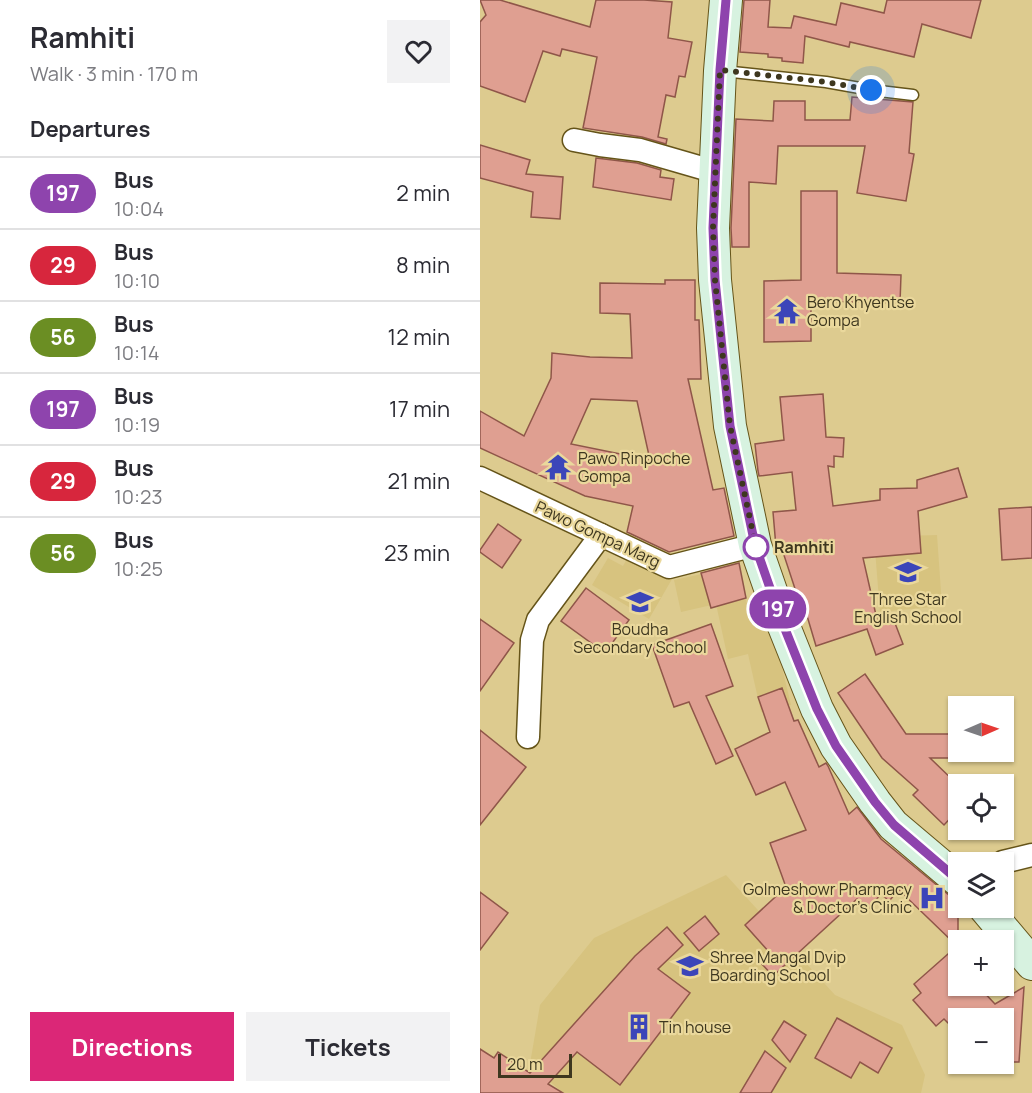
<!DOCTYPE html>
<meta charset="utf-8">
<style>
:root{--surface:#fff;--page:#f2f2f3;--text:#2b2b33;--muted:#7c7c81;--line:#e1e1e2;--accent:#db2777}
body{margin:0;font-family:Manrope,sans-serif;background:var(--page);color:var(--text);height:100vh;display:flex;flex-direction:column;font-size:22px;white-space:nowrap}
*{box-sizing:border-box;margin:0}
p{font-size:20px;color:var(--muted)}
.icon{flex:none;width:33px;height:33px;fill:none;stroke:currentColor;stroke-width:2;stroke-linecap:round;stroke-linejoin:round}
.map{position:relative;flex:1;overflow:hidden}
.drawer{display:flex;flex-direction:column;background:var(--surface);width:480px}
.drawer>*{flex:none}
.badge{padding:0 12px;border-radius:20px;font-size:21px;line-height:39px}
.needle{width:39px;rotate:88deg}
.fabs{position:absolute;left:468px;top:696px;display:grid;gap:12px}
.fabs a{display:grid;place-items:center;width:66px;height:66px;border-radius:0px;background:var(--surface);box-shadow:0 2px 4px #0004;font-size:30px}
.scale{position:absolute;left:18px;bottom:15px;width:74px;box-sizing:border-box;padding-left:6px;border:3px solid #3e371f;border-top:0;font-size:16px;line-height:21px;white-space:nowrap;color:#3e371f;-webkit-text-stroke:4px #ead89c;paint-order:stroke}
.you{position:absolute;width:30px;height:30px;margin:-15px;border:4px solid #fff;border-radius:50%;background:#1a73e8;box-shadow:0 0 0 9px #1a73e833}
.map>.badge{position:absolute;translate:-50% -50%;box-shadow:0 0 0 3px #fff}
h2{padding:0 30px;font-size:22px;line-height:54px}
.round{display:grid;place-items:center;flex:none;width:63px;height:63px;border-radius:0px;background:var(--page)}
.headline{display:flex;align-items:center;justify-content:space-between;height:102px;padding:0 30px}
h1{font-size:28px;font-weight:700;line-height:45px}
.primary-button{display:flex;gap:12px;margin-top:auto;padding:12px 30px}
.primary-button a{flex:1;height:69px;border-radius:0px;background:var(--accent);color:#fff;font-size:24px;font-weight:700;line-height:69px;text-align:center}
.primary-button a+a{background:var(--page);color:var(--text)}
ul{padding:0;list-style:none}
li{display:flex;align-items:center;gap:18px;height:72px;padding:0 30px;border-top:2px solid var(--line)}
li div{flex:1}
li b{display:block;font-size:22px}
li em{font-style:normal}
li .badge{min-width:66px;font-weight:700;text-align:center}
main{display:flex;flex:1;min-height:0}
.map>svg:first-child{display:block}
.built{fill:#d7c37f}
.building{fill:#df9f91;stroke:#8f5649;stroke-width:1.5;fill-rule:evenodd}
.lines{fill:none;stroke-linecap:round;stroke-linejoin:round}
.lane-casing{stroke:#655419;stroke-width:13}
.street-casing{stroke:#655419;stroke-width:25}
.secondary-casing{stroke:#655419;stroke-width:34}
.lane{stroke:#fff;stroke-width:10}
.street{stroke:#fff;stroke-width:22}
.secondary{stroke:#d7f2e0;stroke-width:32}
.line-casing{stroke:#fff;stroke-width:14}
.line{stroke:#8e44ad;stroke-width:9}
.walk{stroke:#3e371f;stroke-width:6;stroke-dasharray:0 10.8}
.stop-dot{fill:#fff;stroke:#8e44ad;stroke-width:3}
.labels{text-anchor:middle;dominant-baseline:central;stroke-width:4.5;stroke-linejoin:round;paint-order:stroke}
.poi-label{font-size:16px;fill:#3e371f;stroke:#ead89c;text-anchor:start}
.street-label{font-size:16px;fill:#3e371f;stroke:#ead89c}
.stop-label{font-size:16px;font-weight:bold;fill:#3e371f;stroke:#ead89c;text-anchor:start}
</style>
<main>
<section class="drawer">
<div class="headline"><div><h1>Ramhiti</h1><p>Walk · 3 min · 170 m</p></div><a class="round"><svg class="icon" aria-label="heart" viewBox="0 0 24 24"><path d="M12 20l-8-8c-3-5 5-10 8-4 3-6 11-1 8 4z"/></svg></a></div>
<h2>Departures</h2>
<ul>
<li><span class="badge" style="background:#8e44ad;color:#fff">197</span><div><b>Bus</b><p>10:04</p></div><em>2 min</em></li>
<li><span class="badge" style="background:#d7263d;color:#fff">29</span><div><b>Bus</b><p>10:10</p></div><em>8 min</em></li>
<li><span class="badge" style="background:#6b8e23;color:#fff">56</span><div><b>Bus</b><p>10:14</p></div><em>12 min</em></li>
<li><span class="badge" style="background:#8e44ad;color:#fff">197</span><div><b>Bus</b><p>10:19</p></div><em>17 min</em></li>
<li><span class="badge" style="background:#d7263d;color:#fff">29</span><div><b>Bus</b><p>10:23</p></div><em>21 min</em></li>
<li><span class="badge" style="background:#6b8e23;color:#fff">56</span><div><b>Bus</b><p>10:25</p></div><em>23 min</em></li>
</ul>
<div class="primary-button"><a>Directions</a><a>Tickets</a></div>
</section>
<div class="map">
<svg width="552" height="1093" viewBox="0 0 552 1093">
<rect width="100%" height="100%" fill="#ddcb8f"/>
<!-- built -->
<g class="built">
<polygon points="457,535 462,606 400,612 394,537"/>
<polygon points="150,554 192,579 169,619 112,585 128,558 143,566"/>
<polygon points="258,566 268,609 287,605 311,705 281,712 268,654 248,659 236,604 201,612 194,580"/>
<polygon points="246,875 355,995 422,1025 445,1075 441,1093 83,1093 50,1064 60,1005 114,938"/>
</g>
<!-- building -->
<g class="building">
<polygon points="0,0 20,0 110,27 116,0 164,0 192,2 188,38 212,42 205,77 199,76 195,97 186,95 178,137 187,139 186,144 162,137 103,128 117,57 82,49 80,56 63,51 45,102 0,86 0,22 6,15"/>
<polygon points="264,0 290,0 288,27 311,28 314,16 356,25 361,3 404,13 407,0 501,0 491,38 442,24 434,57 370,42 369,47 325,36 323,63 302,61 302,58 288,57 288,54 260,52"/>
<polygon points="372,97 433,102 429,153 434,154 426,201 377,193 385,146 298,146 296,184 269,182 269,247 252,247 251,228 256,119 293,121 294,101 325,101 325,120 370,120"/>
<polygon points="0,145 50,160 46,174 83,177 80,219 51,217 53,192 0,178"/>
<polygon points="116,158 157,163 181,170 180,177 194,179 191,200 113,187"/>
<polygon points="321,191 357,191 357,273 421,275 420,303 331,301 331,341 284,342 284,281 321,280"/>
<path d="M185 280H215V320H219L221 379H208L233 490 244 488 254 536 189 552 147 532 153 506 105 496 0 448V411L44 436 71 378 72 353 110 357 152 358 150 314 120 313V283L185 284ZM111 399 157 401 170 460 91 444Z"/>
<polygon points="343,394 346,437 364,438 363,457 354,456 354,467 348,466 353,506 400,500 400,489 437,488 437,480 478,468 487,497 438,511 441,553 383,558 398,624 413,618 423,644 396,655 387,629 336,646 325,609 322,610 301,546 296,547 293,512 316,510 312,472 279,476 278,471 275,444 304,440 300,397"/>
<polygon points="552,507 552,558 522,560 519,509"/>
<polygon points="18,524 41,540 22,568 0,552 0,550"/>
<polygon points="259,563 266,598 231,608 221,573"/>
<polygon points="106,588 149,620 125,653 81,621"/>
<polygon points="0,619 34,643 0,691"/>
<polygon points="231,624 253,686 226,696 253,756 236,764 209,702 194,707 172,645"/>
<polygon points="385,674 426,734 478,734 478,758 450,758 478,785 478,810 464,825 433,795 438,790 402,758 358,693"/>
<polygon points="302,688 314,721 318,720 339,767 346,763 348,766 369,814 377,807 401,839 470,896 478,904 478,908 482,908 478,911 478,986 498,986 515,1004 544,987 539,1062 524,1062 524,1018 475,1018 469,1024 464,1019 456,1026 433,1000 441,993 434,984 477,946 419,890 409,901 401,894 389,908 377,899 293,976 280,962 290,953 265,925 306,887 290,843 326,830 305,782 276,795 255,749 290,732 278,697"/>
<polygon points="0,730 46,767 0,825"/>
<polygon points="0,892 28,913 0,950"/>
<polygon points="225,916 239,934 219,951 204,933"/>
<polygon points="187,927 203,945 178,969 210,993 140,1085 97,1052 68,1084 83,1093 0,1093 0,1049 14,1058 18,1052 50,1073 155,956"/>
<polygon points="357,1018 412,1048 398,1073 380,1062 371,1078 335,1058"/>
<polygon points="304,1021 326,1035 310,1062 292,1040"/>
<polygon points="285,1051 306,1068 291,1093 260,1093"/>
</g>
<g class="lines">
<!-- lane casing -->
<g class="lane-casing">
<polyline id="lane" points="243,71 346,82 391,90 433,95"/>
</g>
<!-- street casing -->
<g class="street-casing">
<g id="street">
<polyline points="94,140 120,145 160,150 236,172"/>
<polyline points="0,478 189,567 275,545"/>
<polyline points="48,737 52,640 58,620 121,535"/>
<polyline points="523,862 552,855"/>
</g>
</g>
<!-- secondary casing -->
<g class="secondary-casing">
<g id="secondary">
<polyline points="246,0 240,71 233,228 235,280 250,426 275,545 299,614 337,709 356,746 395,802 413,825 478,880"/>
<polyline points="505,908 552,964"/>
</g>
</g>
<!-- lane -->
<use href="#lane" class="lane"/>
<!-- street -->
<use href="#street" class="street"/>
<!-- secondary -->
<use href="#secondary" class="secondary"/>
</g>
<g class="lines">
<!-- line casing -->
<g class="line-casing">
<polyline id="line" points="246,0 240,70 233,228 235,280 250,426 275,545 299,614 337,709 356,746 395,802 414,825 478,880"/>
</g>
<!-- line -->
<use href="#line" class="line"/>
<!-- walk -->
<polyline class="walk" points="276,547 250,426 235,280 233,228 240,70 346,82 391,90"/>
</g>
<!-- icons -->
<defs>
<g id="temple-bare" transform="scale(2.07)"><path d="M0-6L5-2H3V0L6.5 2.5H4V6H1.5V3h-3V6H-4V2.5H-6.5L-3 0V-2H-5Z" fill="#3b45b9" stroke="#ead89c" stroke-width="2.5" paint-order="stroke"/></g>
<g id="school-bare" transform="scale(2.07)"><path d="M0-5L7-2L0 1L-7-2ZM-4 1L0 2.5L4 1V4Q0 6-4 4Z" fill="#3b45b9" stroke="#ead89c" stroke-width="2.5" paint-order="stroke"/></g>
<g id="hospital-bare" transform="scale(2.07)"><path d="M-5-5h3v3.5h4V-5h3V5h-3V1.5h-4V5h-3Z" fill="#3b45b9" stroke="#ead89c" stroke-width="2.5" paint-order="stroke"/></g>
<g id="building-bare" transform="scale(2.07)"><path d="M-4-6H4V6H1V3H-1V6H-4ZM-2.5-4.3h1.7v1.8h-1.7ZM.8-4.3h1.7v1.8H.8ZM-2.5-1h1.7V.8h-1.7ZM.8-1h1.7V.8H.8Z" fill="#3b45b9" stroke="#ead89c" stroke-width="2.5" paint-order="stroke"/></g>
</defs>
<g fill-rule="evenodd">
<use href="#temple-bare" x="307" y="311"/>
<use href="#temple-bare" x="78" y="467"/>
<use href="#school-bare" x="428" y="572"/>
<use href="#school-bare" x="160" y="602"/>
<use href="#hospital-bare" x="452" y="898"/>
<use href="#school-bare" x="210" y="966"/>
<use href="#building-bare" x="159" y="1027"/>
</g>
<!-- markers -->
<circle class="stop-dot" cx="276" cy="547" r="12"/>
<g class="labels">
<!-- poi labels -->
<g class="poi-label">
<text x="327" y="302">Bero Khyentse<tspan x="327" dy="18">Gompa</tspan></text>
<text x="98" y="458">Pawo Rinpoche<tspan x="98" dy="18">Gompa</tspan></text>
<text x="428" y="599" text-anchor="middle">Three Star<tspan x="428" dy="18">English School</tspan></text>
<text x="160" y="629" text-anchor="middle">Boudha<tspan x="160" dy="18">Secondary School</tspan></text>
<text x="432" y="889" text-anchor="end">Golmeshowr Pharmacy<tspan x="432" dy="18">&amp; Doctor's Clinic</tspan></text>
<text x="230" y="957">Shree Mangal Dvip<tspan x="230" dy="18">Boarding School</tspan></text>
<text x="179" y="1027">Tin house</text>
</g>
<!-- street labels -->
<g class="street-label">
<text transform="translate(118 534) rotate(25)">Pawo Gompa Marg</text>
</g>
<!-- stop labels -->
<g class="stop-label">
<text x="294" y="547">Ramhiti</text>
</g>
</g>
</svg>
<div class="fabs">
<a><svg class="needle" viewBox="-14 -14 28 28"><path d="M0-13l5 13h-10z" fill="#e53935"/><path d="M0 13l5-13h-10z" fill="#7c7c81"/></svg></a>
<a><svg class="icon" aria-label="locate" viewBox="0 0 24 24"><circle cx="12" cy="12" r="6"/><path d="M12 2v4M12 18v4M2 12h4M18 12h4"/></svg></a>
<a><svg class="icon" aria-label="layers" viewBox="0 0 24 24"><path d="M12 4l9 5-9 5-9-5zM3 14l9 5 9-5"/></svg></a>
<a>+</a>
<a>−</a>
</div>
<div class="scale">20 m</div>
<div class="you" style="left:391px;top:90px"></div>
<b class="badge" style="left:298px;top:609px;background:#8e44ad;color:#fff">197</b>
</div>
</main>
